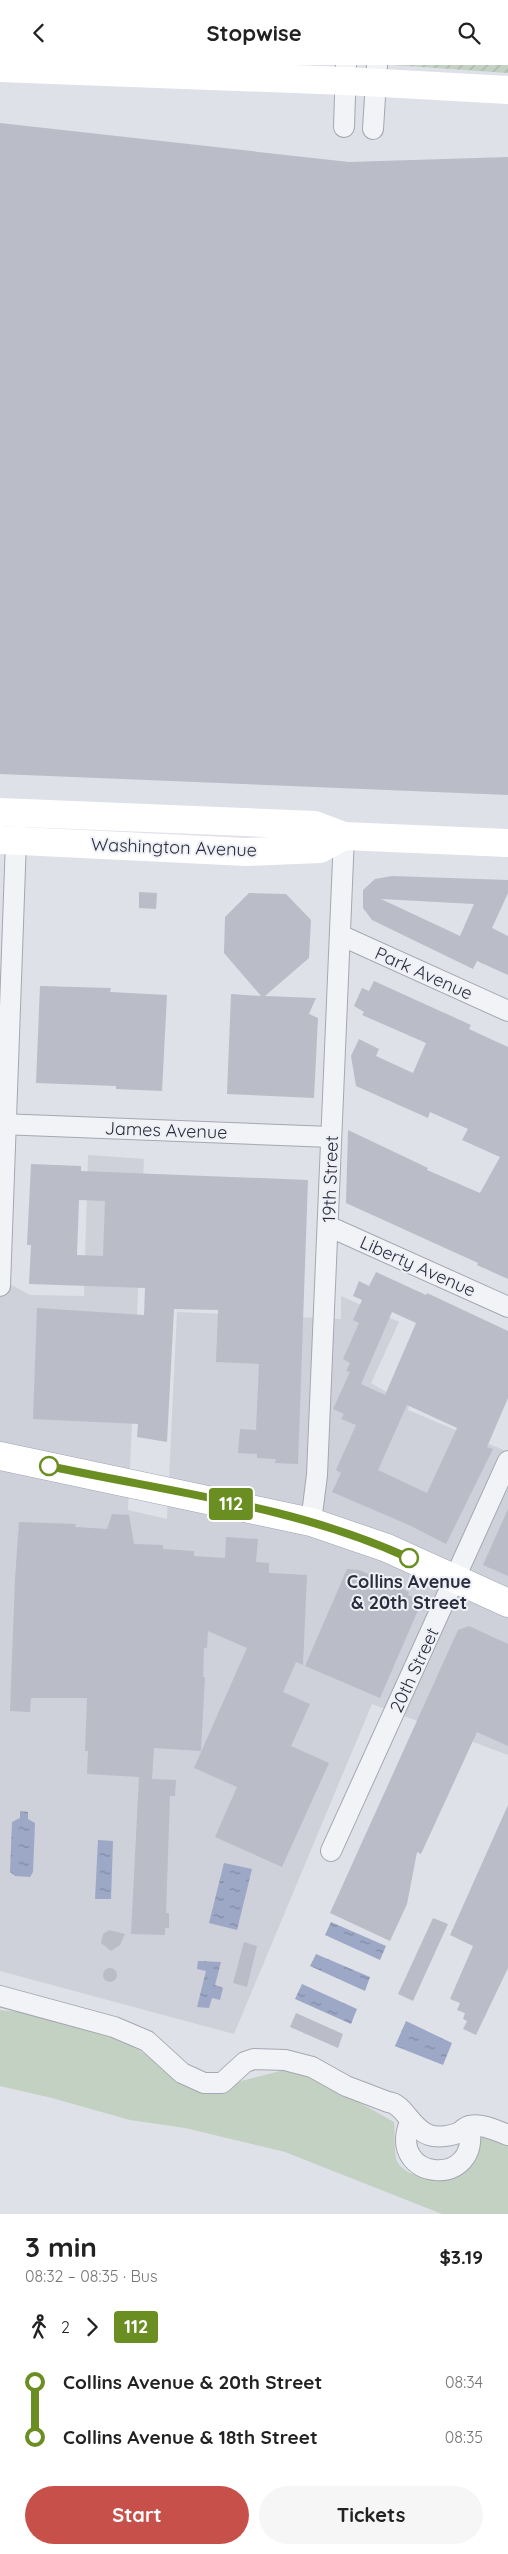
<!DOCTYPE html>
<meta charset="utf-8">
<style>
:root{--surface:#fff;--page:#f6f6f6;--text:#222;--muted:#767676;--accent:#c7504a}
body{margin:0;font-family:Quicksand,sans-serif;background:var(--page);color:var(--text);height:100vh;display:flex;flex-direction:column;font-size:19px;white-space:nowrap}
*{box-sizing:border-box;margin:0}
p{font-size:16px;color:var(--muted)}
.icon{flex:none;width:28px;height:28px;fill:none;stroke:currentColor;stroke-width:2;stroke-linecap:round;stroke-linejoin:round}
.map{position:relative;height:2149px;overflow:hidden}
.side{display:flex;flex-direction:column;background:var(--surface);flex:1}
.side>*{flex:none}
.badge{padding:0 10px;border-radius:4px;font-size:18px;line-height:32px}
.map>.badge{position:absolute;translate:-50% -50%;box-shadow:0 0 0 2px #fff}
.legs{display:flex;align-items:center;gap:8px;height:55px;padding:0 25px;font-size:16px}
.legs p{margin-inline-start:auto}
.headline{display:flex;align-items:center;justify-content:space-between;height:85px;padding:0 25px}
h1{font-size:28px;font-weight:700;line-height:38px}
.cta{display:flex;gap:10px;margin-top:auto;padding:10px 25px}
.cta a{flex:1;height:58px;border-radius:30px;background:var(--accent);color:#fff;font-size:20px;font-weight:700;line-height:58px;text-align:center}
.cta a+a{background:var(--page);color:var(--text)}
ul{padding:0 25px;list-style:none}
li{display:flex;align-items:center;gap:18px;height:55px;font-size:19px}
li i{display:grid;place-items:center;width:8px;height:100%;margin:0 6px;background:currentColor}
li i::after{content:'';width:12px;height:12px;margin:-6px;border:4px solid;border-radius:50%;background:var(--surface)}
li p{margin-inline-start:auto}
li:first-child i{background:linear-gradient(#0000 50%,currentColor 0)}
li:last-child i{background:linear-gradient(currentColor 50%,#0000 0)}
header{display:flex;justify-content:space-between;align-items:center;height:65px;padding:0 25px;background:var(--surface);font-size:22px;font-weight:700}
.map>svg:first-child{display:block}
.built{fill:#ced0da}
.grass{fill:#c2d1c1}
.garden{fill:url(#garden-furrows)}
.water{fill:url(#water-ripples)}
.building{fill:#babcc7;fill-rule:evenodd}
.lines{fill:none;stroke-linecap:round;stroke-linejoin:round}
.street-casing{stroke:#a5a7b2;stroke-width:22}
.primary-casing{stroke:#9fa3b3;stroke-width:29}
.street{stroke:#f2f3f6;stroke-width:20}
.secondary{stroke:#fff;stroke-width:28}
.primary{stroke:#fff;stroke-width:28}
.line-1-casing{stroke:#fff;stroke-width:11}
.line-1{stroke:#6b8e23;stroke-width:8}
.stop-1-dot{fill:#fff;stroke:#6b8e23;stroke-width:2.5}
.labels{text-anchor:middle;dominant-baseline:central;stroke-width:4;stroke-linejoin:round;paint-order:stroke}
.street-label{font-size:18px;fill:#292d3e;stroke:#eff0f6}
.stop-label{font-size:18px;font-weight:bold;fill:#292d3e;stroke:#eff0f6}
</style>
<header><svg class="icon" aria-label="back" viewBox="0 0 24 24"><path d="M15 5l-7 7 7 7"/></svg>Stopwise<svg class="icon" aria-label="search" viewBox="0 0 24 24"><circle cx="10" cy="10" r="6"/><path d="M15 15l6 6"/></svg></header>
<div class="map">
<svg width="508" height="2149" viewBox="0 0 508 2149">
<defs>
<pattern id="garden-furrows" width="10" height="10" patternUnits="userSpaceOnUse" patternTransform="scale(1.25)"><rect width="10" height="10" fill="#c2d1c1"/><path d="M-1 1l2-2M0 10L10 0M9 11l2-2" fill="none" stroke="#a7b4a7"/></pattern>
<pattern id="water-ripples" width="26" height="14" patternUnits="userSpaceOnUse" patternTransform="scale(1.25)"><rect width="26" height="14" fill="#9ca8c6"/><path d="M2 4q2-2 4 0t4 0M15 11q2-2 4 0t4 0" fill="none" stroke="#7f89a2"/></pattern>
</defs>
<rect width="100%" height="100%" fill="#dfe1e8"/>
<!-- built -->
<polygon class="built" points="88,1090 144,1094 128,1445 167,1454 177,1247 341,1254 341,1231 399,1257 371,1318 409,1340 408,1345 508,1387 508,1690 372,1639 234,1969 0,1906 0,1214 30,1230 84,1231"/>
<!-- grass -->
<path class="grass" d="M0 1945 29 1948 119 1972 202 2026 292 2003 325 2018 394 2057C395 2066 394 2089 397 2096 407 2117 456 2118 470 2100 475 2093 475 2078 477 2070L508 2080V2149H442L285 2087 185 2063 130 2055 52 2033 0 2021Z"/>
<!-- garden -->
<polygon class="garden" points="393,0 508,0 508,8"/>
<!-- water -->
<g class="water">
<polygon points="20,1746 28,1747 28,1754 35,1758 33,1807 30,1812 15,1811 10,1807 12,1757 20,1753"/>
<polygon points="98,1775 113,1776 111,1834 95,1834"/>
<polygon points="224,1798 252,1804 237,1865 209,1858"/>
<polygon points="331,1857 386,1881 380,1895 325,1870"/>
<polygon points="316,1889 370,1912 365,1926 310,1901"/>
<polygon points="198,1896 221,1897 215,1920 223,1923 220,1935 212,1933 209,1943 197,1942 206,1906 197,1904"/>
<polygon points="302,1919 357,1944 351,1959 295,1934"/>
<polygon points="406,1956 452,1978 443,2000 395,1981"/>
</g>
<!-- building -->
<g class="building">
<polygon points="0,58 349,97 508,92 508,730 0,709"/>
<path d="M392 811 508 815V828L492 863 508 871V910L477 896 473 904 372 855 363 843V825L375 814ZM381 834 474 839 460 871Z"/>
<polygon points="139,827 157,828 156,844 139,843"/>
<polygon points="249,828 286,829 311,855 309,893 265,931 316,933 309,949 318,953 314,1033 227,1029 231,929 261,931 224,888 225,852"/>
<polygon points="374,916 471,960 469,964 508,982 508,1214 477,1200 478,1198 346,1138 348,1065 428,1103 427,1105 480,1128 500,1092 462,1075 468,1064 430,1047 428,1053 356,1021 351,991 359,974 379,984 376,991 413,1008 426,978 362,950 364,947 354,941 362,923 369,926"/>
<polygon points="40,921 111,923 110,927 167,930 162,1026 116,1024 116,1021 36,1018"/>
<path d="M31 1099 81 1101V1106L308 1115 298 1399 275 1398 276 1394 257 1393V1389L238 1388 240 1364 256 1365 259 1299 216 1297 218 1245 174 1244 167 1377 137 1372 138 1359 33 1354 37 1243 144 1250 145 1223 29 1219 31 1180H27ZM79 1135 105 1136 103 1191 77 1190Z"/>
<path d="M376 1207 426 1230 427 1228 508 1266V1333L487 1382 493 1384 446 1479 411 1461 332 1427 341 1408 336 1405 356 1360 341 1354 344 1349 333 1344 350 1307 346 1306 350 1298 343 1294 359 1258 353 1255 362 1235 353 1231 359 1216 369 1221ZM392 1247 416 1258 385 1330 361 1319ZM407 1340 457 1363 427 1428 378 1405Z"/>
<polygon points="508,1444 508,1511 483,1500"/>
<polygon points="112,1449 129,1450 134,1479 163,1480 163,1484 194,1486 194,1491 225,1493 226,1472 258,1474 256,1497 269,1498 269,1508 307,1510 303,1600 296,1597 283,1627 310,1639 291,1681 329,1698 282,1802 215,1772 237,1722 194,1703 247,1583 208,1566 207,1583 204,1583 203,1612 205,1612 201,1686 154,1683 152,1714 176,1715 175,1731 170,1731 166,1848 169,1848 169,1863 165,1863 165,1870 131,1869 139,1712 87,1709 88,1686 85,1686 87,1633 31,1633 30,1647 10,1646 15,1514 19,1457 76,1459 75,1462 107,1464"/>
<polygon points="347,1504 359,1505 409,1527 408,1530 422,1536 380,1633 305,1601"/>
<polygon points="469,1561 508,1579 508,1681 477,1667 421,1789 417,1787 407,1839 390,1876 330,1848 458,1565"/>
<polygon points="508,1740 508,1903 476,1970 463,1964 467,1956 463,1954 465,1948 457,1945 460,1938 450,1934 473,1881 450,1870"/>
<polygon points="433,1853 448,1859 413,1936 398,1929"/>
<polygon points="109,1865 125,1869 120,1880 111,1886 101,1878 103,1869"/>
<polygon points="244,1877 257,1881 247,1922 233,1918"/>
<circle cx="110" cy="1910" r="7"/>
<polygon points="296,1948 343,1969 338,1983 290,1962"/>
</g>
<g class="lines">
<!-- street casing -->
<g class="street-casing">
<g id="street">
<polyline points="344,62 346,0"/>
<polyline points="373,64 377,0"/>
<polyline points="340,870 508,946"/>
<polyline points="0,1059 331,1072"/>
<polyline points="328,1161 508,1242"/>
<polyline points="0,1221 17,747"/>
<polyline points="311,1457 317,1410 344,771"/>
<polyline points="331,1786 508,1396"/>
<path d="M0 1931 114 1962 147 1976 182 2008 204 2018H222L245 1997 254 1994 285 1995 312 2002 346 2021 388 2037C404 2038 410 2063 429 2070 438 2073 452 2071 460 2067 463 2065 466 2061 470 2061 482 2058 497 2066 508 2070"/>
<path d="M410 2057C386 2116 482 2125 469 2061"/>
</g>
</g>
<!-- primary casing -->
<g class="primary-casing">
<polyline id="primary" points="0,1391 311,1457 387,1483 508,1538"/>
</g>
<!-- street -->
<use href="#street" class="street"/>
<!-- secondary -->
<g class="secondary">
<polyline points="0,3 346,16 508,25"/>
<polyline points="0,747 315,760 344,771 508,778"/>
<polyline points="0,775 246,787 320,784 344,771"/>
</g>
<!-- primary -->
<use href="#primary" class="primary"/>
</g>
<g class="lines">
<!-- line-1 casing -->
<g class="line-1-casing">
<path id="line-1" d="M49 1401C169 1427 296 1441 409 1493"/>
</g>
<!-- line-1 -->
<use href="#line-1" class="line-1"/>
</g>
<!-- markers -->
<g class="stop-1-dot">
<circle cx="49" cy="1401" r="9"/>
<circle cx="409" cy="1493" r="9"/>
</g>
<g class="labels">
<!-- street labels -->
<g class="street-label">
<text transform="translate(174 782) rotate(2)">Washington Avenue</text>
<text transform="translate(424 908) rotate(24)">Park Avenue</text>
<text transform="translate(166 1065) rotate(2)">James Avenue</text>
<text transform="translate(330 1114) rotate(-88)">19th Street</text>
<text transform="translate(418 1201) rotate(24)">Liberty Avenue</text>
<text transform="translate(414 1605) rotate(-65)">20th Street</text>
</g>
<!-- stop labels -->
<g class="stop-label">
<text x="409" y="1516">Collins Avenue<tspan x="409" dy="21">&amp; 20th Street</tspan></text>
</g>
</g>
</svg>
<b class="badge" style="left:231px;top:1439px;background:#6b8e23;color:#fff">112</b>
</div>
<section class="side">
<div class="headline"><div><h1>3 min</h1><p>08:32 – 08:35 · Bus</p></div><b>$3.19</b></div>
<div class="legs"><svg class="icon" aria-label="walk" viewBox="0 0 24 24"><circle cx="13" cy="4" r="2"/><path d="M13 8l-2 6 4 7M11 14l-3 7M7 12l3-4h3l4 4"/></svg>2<svg class="icon" aria-label="forward" viewBox="0 0 24 24"><path d="M9 5l7 7-7 7"/></svg><b class="badge" style="background:#6b8e23;color:#fff">112</b></div>
<ul>
<li><i style="color:#6b8e23"></i><b>Collins Avenue &amp; 20th Street</b><p>08:34</p></li>
<li><i style="color:#6b8e23"></i><b>Collins Avenue &amp; 18th Street</b><p>08:35</p></li>
</ul>
<div class="cta"><a>Start</a><a>Tickets</a></div>
</section>
